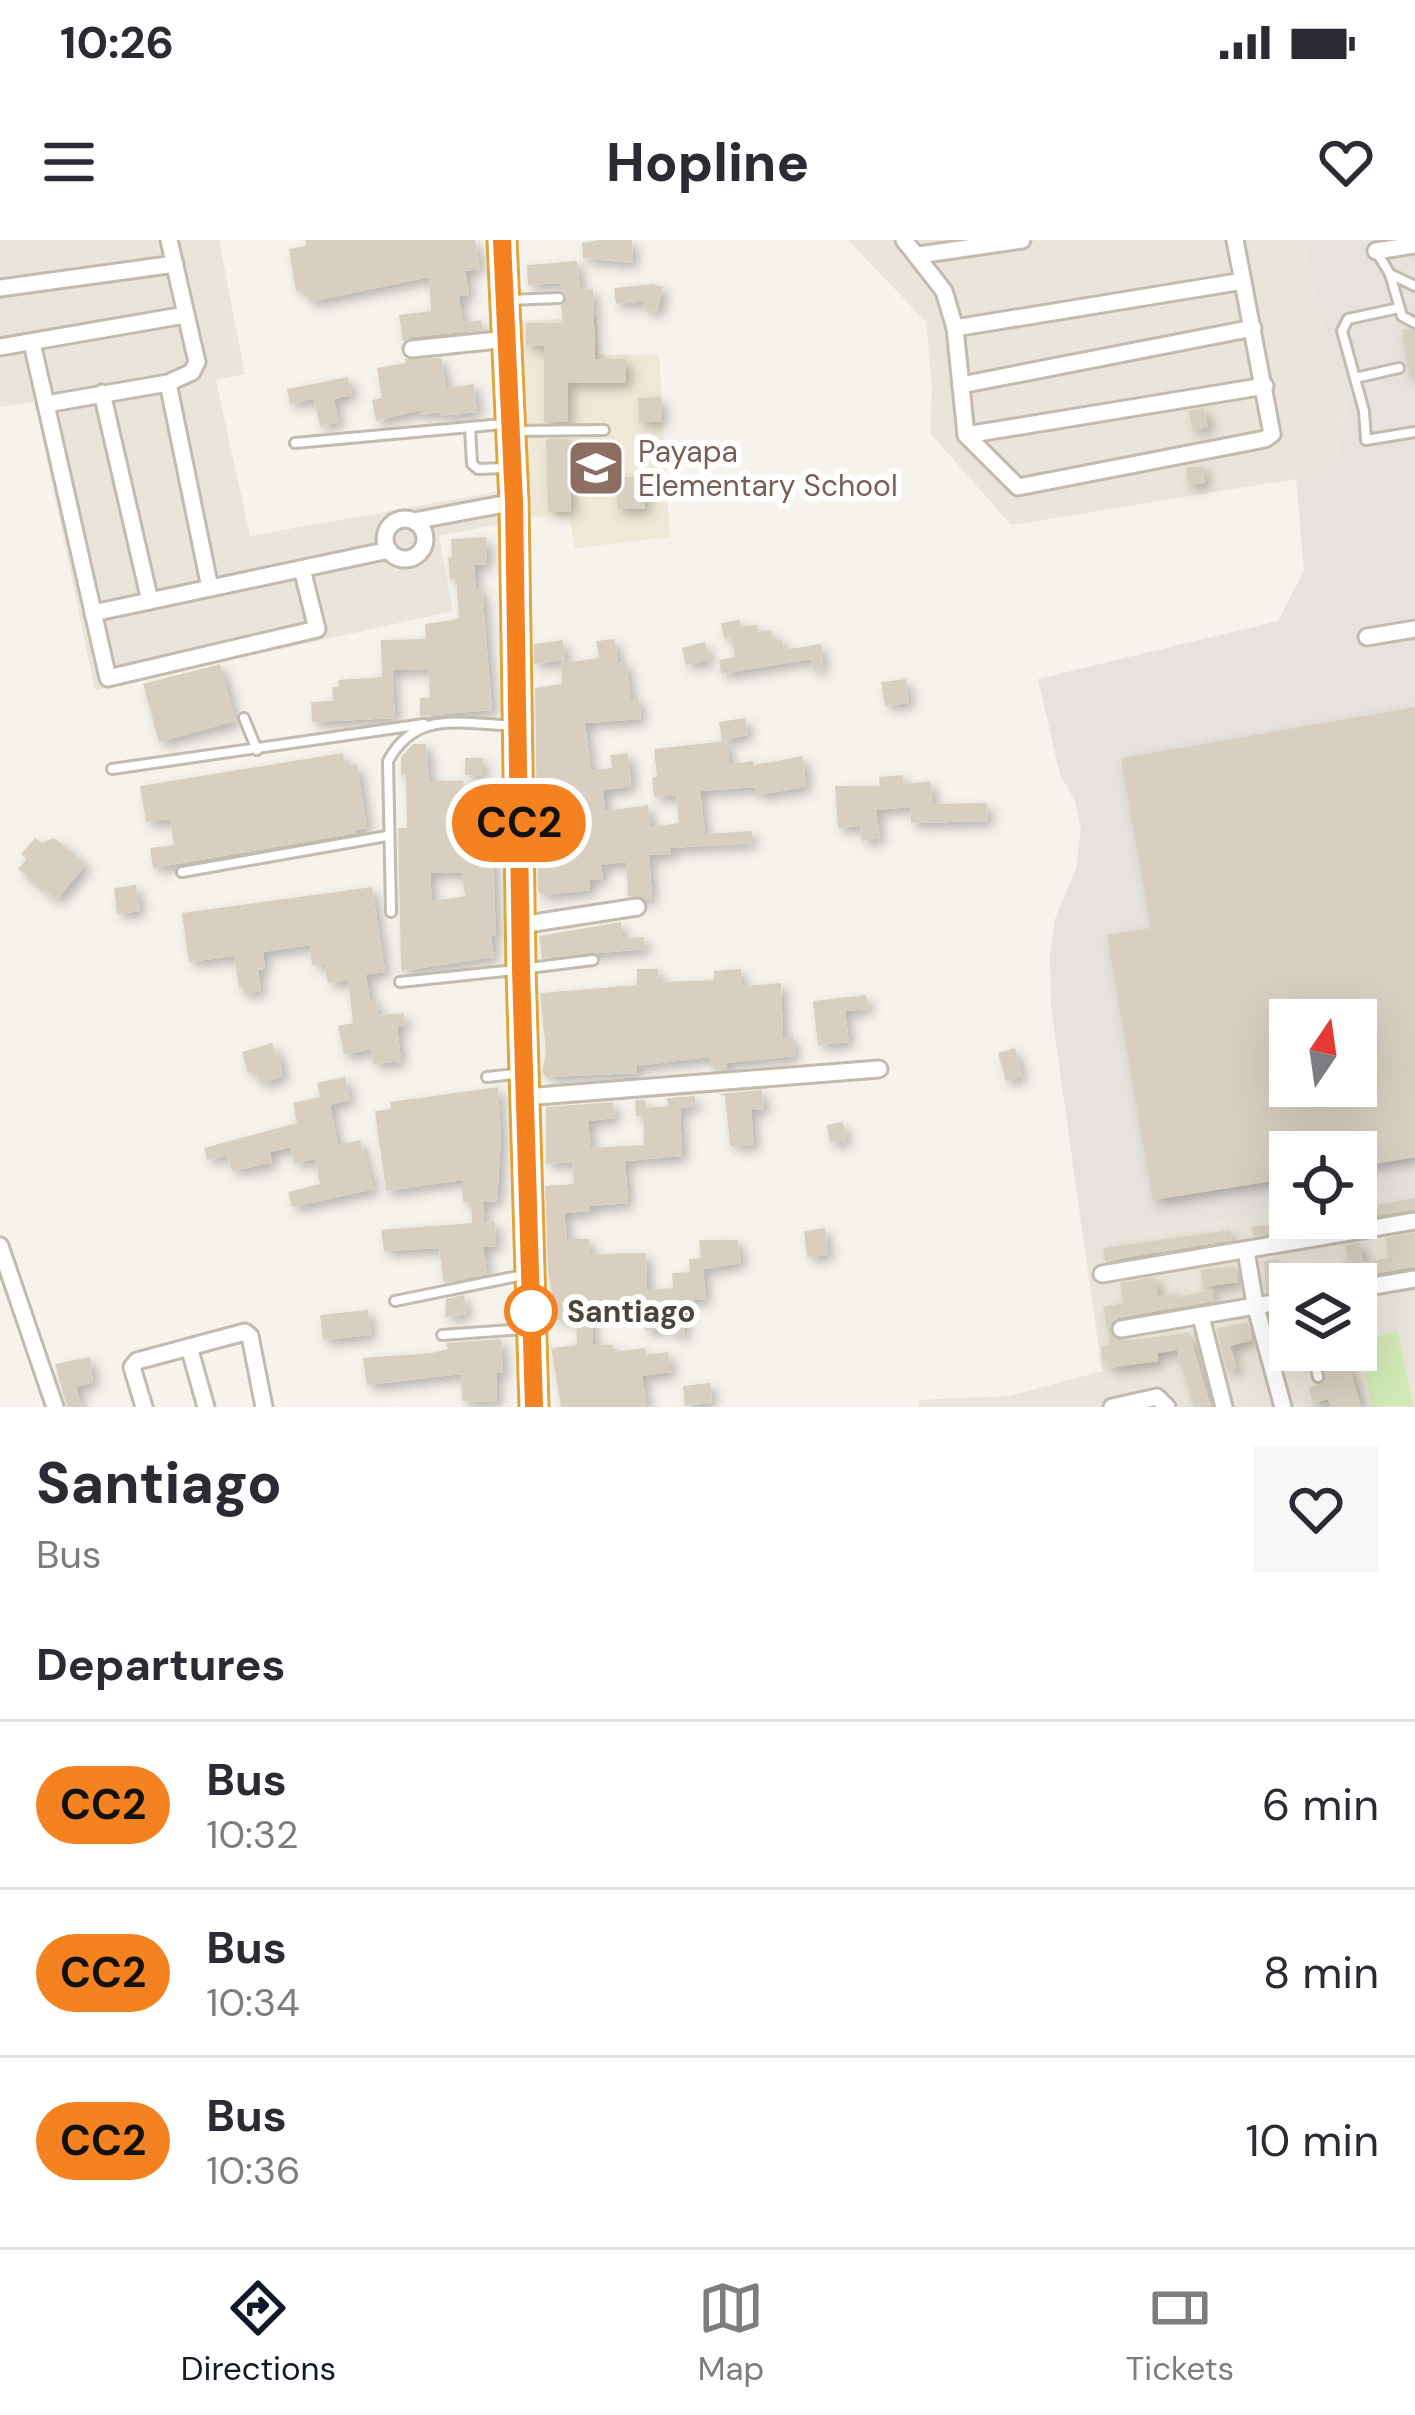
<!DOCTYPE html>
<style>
:root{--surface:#fff;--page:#f7f7f7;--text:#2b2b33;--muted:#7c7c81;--line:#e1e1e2;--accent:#111827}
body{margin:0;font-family:"DM Sans",sans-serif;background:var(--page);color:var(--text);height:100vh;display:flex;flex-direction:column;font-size:45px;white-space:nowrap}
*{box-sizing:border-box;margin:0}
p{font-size:39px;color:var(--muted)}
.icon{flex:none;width:66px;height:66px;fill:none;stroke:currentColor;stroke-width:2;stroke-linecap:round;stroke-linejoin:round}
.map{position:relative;height:1167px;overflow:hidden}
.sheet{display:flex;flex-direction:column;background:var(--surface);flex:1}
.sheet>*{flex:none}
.badge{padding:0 24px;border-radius:39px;font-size:42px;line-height:78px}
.needle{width:78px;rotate:13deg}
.controls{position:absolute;left:1269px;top:759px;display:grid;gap:24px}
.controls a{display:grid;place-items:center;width:108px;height:108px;border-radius:0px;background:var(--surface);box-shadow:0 12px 48px #0002;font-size:60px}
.map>.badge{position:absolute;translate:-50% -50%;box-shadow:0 0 0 6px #fff}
h2{padding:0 36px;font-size:45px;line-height:108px}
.round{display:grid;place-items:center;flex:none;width:126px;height:126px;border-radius:0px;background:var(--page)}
.overview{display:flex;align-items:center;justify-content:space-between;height:204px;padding:0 36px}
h1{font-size:57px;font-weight:800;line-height:90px}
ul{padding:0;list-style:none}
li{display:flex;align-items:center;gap:36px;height:168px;padding:0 36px;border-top:3px solid var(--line)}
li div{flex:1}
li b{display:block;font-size:45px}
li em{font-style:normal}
li .badge{min-width:132px;font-weight:700;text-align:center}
.status{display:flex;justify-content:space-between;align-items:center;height:84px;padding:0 60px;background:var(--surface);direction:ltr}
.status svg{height:33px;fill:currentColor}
header{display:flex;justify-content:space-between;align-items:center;height:156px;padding:0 36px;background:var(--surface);font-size:54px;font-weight:800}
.menu{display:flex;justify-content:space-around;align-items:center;height:168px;border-top:3px solid var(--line);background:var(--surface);font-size:33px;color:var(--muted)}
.menu a{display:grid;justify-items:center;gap:6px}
.menu .active{color:var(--accent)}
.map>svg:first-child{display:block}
.residential{fill:#eae5da;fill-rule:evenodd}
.industrial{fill:#e6e2dd;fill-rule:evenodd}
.education{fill:#efe8d6}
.green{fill:#d2eab5}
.building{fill:#d8cfc1;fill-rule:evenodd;filter:url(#shadow)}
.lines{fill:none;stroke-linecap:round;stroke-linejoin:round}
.lane-casing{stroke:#c2bbae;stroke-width:14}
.street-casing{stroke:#c2bbae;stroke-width:21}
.highway-casing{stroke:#e0a43c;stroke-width:33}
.lane{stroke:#fff;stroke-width:8}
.street{stroke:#fff;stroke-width:15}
.highway{stroke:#ffcf6e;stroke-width:27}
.line-casing{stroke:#fff;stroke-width:27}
.line{stroke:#f58220;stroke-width:18}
.stop-dot{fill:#fff;stroke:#f58220;stroke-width:6}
.labels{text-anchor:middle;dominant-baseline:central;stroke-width:12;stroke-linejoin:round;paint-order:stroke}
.education-label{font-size:30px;fill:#785e54;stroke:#fff;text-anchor:start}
.stop-label{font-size:30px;font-weight:bold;fill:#4b4439;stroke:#fff;text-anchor:start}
</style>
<div class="status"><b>10:26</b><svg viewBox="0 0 49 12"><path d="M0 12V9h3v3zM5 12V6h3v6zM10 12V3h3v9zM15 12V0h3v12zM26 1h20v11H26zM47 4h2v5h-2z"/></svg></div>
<header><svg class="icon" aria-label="menu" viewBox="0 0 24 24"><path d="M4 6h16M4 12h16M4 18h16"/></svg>Hopline<svg class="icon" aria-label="heart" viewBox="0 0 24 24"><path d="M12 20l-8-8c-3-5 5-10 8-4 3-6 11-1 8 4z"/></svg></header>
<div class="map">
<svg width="1415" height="1167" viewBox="0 0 1415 1167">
<defs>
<filter id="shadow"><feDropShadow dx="5.5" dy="5.5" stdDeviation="6" flood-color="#0004"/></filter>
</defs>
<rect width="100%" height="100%" fill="#f6f3ec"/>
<!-- residential -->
<g class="residential">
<polygon points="0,0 219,0 245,134 216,140 250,296 502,251 507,283 439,296 453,371 95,450 35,162 0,167"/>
<polygon points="848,0 1304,0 1311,41 1347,162 1333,233 1011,285 930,193 932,147 926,82"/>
<path d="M1415 950V1167H919V1160L1010 1156 1102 1131 1084 1003 1290 970V978H1356V960ZM1290 1044H1356V1110H1290Z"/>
</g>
<!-- industrial -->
<path class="industrial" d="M1304 0H1415V950L1356 960V912H1290V970L1084 1003 1051 767 1050 716 1055 679 1076 628 1081 588 1075 561 1060 534 1038 439 1278 381 1304 331 1296 238 1333 233 1347 163 1311 41ZM1290 780H1356V846H1290Z"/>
<!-- education -->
<polygon class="education" points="597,77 599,114 659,115 670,297 575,308 569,276 527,277 522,81"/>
<!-- green -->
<polygon class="green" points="1398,1092 1413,1166 1372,1167 1358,1100"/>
<!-- building -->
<g class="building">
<polygon points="305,0 475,0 480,29 465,31 469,55 459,56 463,83 481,80 483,90 411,97 403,102 399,75 431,71 429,37 309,62 306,49 296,51 289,9 306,6"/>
<polygon points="600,0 632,0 633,23 583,18 582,3"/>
<polygon points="577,21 580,50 593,49 595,119 626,119 626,143 568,143 568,182 544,182 544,106 526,106 526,83 563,83 561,66 567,57 560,43 528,45 527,25"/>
<polygon points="653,44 663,47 657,72 643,69 645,61 616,64 614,48"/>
<polygon points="1408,89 1415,91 1415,136 1409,136 1402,90"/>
<polygon points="441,118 446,148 474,144 477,172 441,176 440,172 420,175 420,170 376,181 372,160 382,158 377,128 406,123 405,119"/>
<polygon points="348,137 352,155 334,159 339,182 320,186 314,158 290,164 287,149"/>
<polygon points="661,157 662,182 639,182 638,158"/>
<polygon points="1204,168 1208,187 1193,190 1188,171"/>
<polygon points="546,199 569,199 571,271 548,272"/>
<polygon points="1203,226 1205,243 1188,245 1186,228"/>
<polygon points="616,237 644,237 645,269 617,269"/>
<polygon points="486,297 487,324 474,325 476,350 482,349 492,470 420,476 420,458 430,458 428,429 392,430 395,478 312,482 311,462 333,461 332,447 339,447 338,440 382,437 381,400 426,399 425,384 459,379 456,338 450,339 448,318 452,317 451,299"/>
<polygon points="740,380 741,387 757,385 758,392 771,390 773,401 782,399 784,410 821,404 823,428 812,430 811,419 721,434 719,420 735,417 732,397 724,398 721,383"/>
<polygon points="615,399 618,423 626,422 631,459 639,459 641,479 585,483 591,531 612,528 610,515 628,513 631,547 603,550 605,571 648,565 651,587 679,583 676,555 654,557 652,538 657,537 654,509 726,501 730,524 753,521 754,525 803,516 806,547 756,555 755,547 700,551 705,594 752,591 752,603 670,608 671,615 649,615 652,660 628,656 626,622 601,625 603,639 589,640 590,650 544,655 538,652 535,448 562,444 561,423 599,418 596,401"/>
<polygon points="563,400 565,420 534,424 534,404"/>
<polygon points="705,402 709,420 686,425 682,408"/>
<polygon points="220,424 236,481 159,502 143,444"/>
<polygon points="906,439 909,463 885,466 881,442"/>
<path d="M1415 467V917L1356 927V912H1290V938L1153 960 1107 695 1151 688 1121 518ZM1290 780H1356V846H1290Z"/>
<polygon points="745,478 748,495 722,500 719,482"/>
<path d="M413 504H426L429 541H463V560H485L488 596H492L496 696H491L494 717 401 731 398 588H407L406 534 401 535V517ZM430 633H462L465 656 432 661Z"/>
<polygon points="343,513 345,526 357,524 367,588 355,590 356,593 153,628 150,608 174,605 170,579 146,582 140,546"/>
<polygon points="465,518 483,518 483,536 465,535"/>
<polygon points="903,535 903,544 930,541 933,564 987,563 988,581 911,583 910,567 876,570 880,598 862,601 860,586 838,588 835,546 880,546 879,537"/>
<polygon points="35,598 42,603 54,598 86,624 57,660 18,629 27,619 21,614"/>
<polygon points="136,645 140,671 117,674 114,648"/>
<polygon points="372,647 385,732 366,735 370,761 376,760 378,775 404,773 405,785 397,786 401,821 373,824 371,809 344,815 338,786 353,783 348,740 328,743 325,723 312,725 310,705 263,712 265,729 258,730 261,751 244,754 243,747 239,748 234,716 189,722 182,673"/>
<polygon points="621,682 622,698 644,697 645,709 542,718 539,696"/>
<polygon points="637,729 658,729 659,742 714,740 714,731 741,729 742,746 781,743 783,797 793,797 795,816 726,823 727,829 715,830 709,817 636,826 637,833 546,837 542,832 546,812 540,753 637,745"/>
<polygon points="866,755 868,769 845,771 849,802 818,805 813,761"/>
<polygon points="272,803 276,815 280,814 282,837 260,843 256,831 248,833 242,812"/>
<polygon points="1015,808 1022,837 1006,841 998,813"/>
<polygon points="345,837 350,860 330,865 338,905 360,900 374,949 292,967 288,952 320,944 315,919 294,923 291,907 270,912 272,923 247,928 232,930 227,915 207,920 204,908 297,883 293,863 320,857 317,843"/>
<polygon points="498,847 501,898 497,961 483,962 484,983 495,982 496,1006 483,1007 487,1034 444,1043 439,1008 384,1011 381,990 472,983 471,962 463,962 463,940 386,951 375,871 391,869 390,862"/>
<polygon points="762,850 764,869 751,870 754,905 730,906 725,856 718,854"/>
<polygon points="695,856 696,866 680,868 682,916 625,921 628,963 590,966 590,971 564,973 567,999 589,999 590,1014 646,1013 647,1050 673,1048 672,1033 690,1032 689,1019 701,1018 699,1000 738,1000 741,1023 703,1029 706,1059 684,1061 685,1094 673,1095 672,1087 645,1091 642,1068 592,1072 593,1104 613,1105 614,1112 645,1108 646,1115 668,1112 671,1132 642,1136 647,1167 561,1167 550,1101 552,1108 577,1105 576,1079 556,1080 548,1029 545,946 574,944 572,922 546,924 546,867 613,862 615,878 588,881 591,908 644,905 644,876 636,876 635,860 645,860 646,868 668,866 667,858"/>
<polygon points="843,882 846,901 830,903 827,885"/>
<polygon points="1415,958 1415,969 1253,996 1252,987 1312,978 1356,978 1356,969 1361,968"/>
<polygon points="825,988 828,1015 807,1017 804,991"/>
<polygon points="1230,990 1232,1000 1105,1021 1103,1008"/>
<polygon points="1415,993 1415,1027 1354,1037 1346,1043 1290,1044 1290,1048 1266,1052 1264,1021 1278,1019 1282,1037 1305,1034 1348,1022 1345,1005 1360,1003 1363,1022 1389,1018 1385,998"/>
<polygon points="1235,1026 1238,1042 1203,1047 1200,1030"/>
<polygon points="1154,1037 1158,1056 1177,1053 1178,1058 1212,1049 1214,1061 1118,1078 1110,1084 1110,1092 1122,1101 1189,1093 1211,1167 1194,1167 1177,1110 1157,1113 1158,1121 1109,1128 1107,1119 1103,1119 1101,1106 1110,1105 1103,1067 1124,1063 1120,1043"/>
<polygon points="464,1055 467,1074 445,1077 446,1059"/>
<polygon points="368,1070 371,1095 323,1100 320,1075"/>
<polygon points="1248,1083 1252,1100 1230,1106 1237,1128 1227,1131 1216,1088"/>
<polygon points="501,1099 503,1133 496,1133 497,1162 462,1161 461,1134 367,1145 363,1118 432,1113 448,1109 446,1103"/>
<polygon points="90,1117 93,1142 76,1147 82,1167 67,1167 55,1124"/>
<polygon points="1349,1124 1361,1167 1331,1167 1328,1159 1313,1163 1309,1148 1324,1142 1324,1128"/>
<polygon points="710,1143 712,1162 685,1166 683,1146"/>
</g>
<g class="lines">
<!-- lane casing -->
<g class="lane-casing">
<g id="lane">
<polyline points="1376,11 1390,34"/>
<polyline points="1415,46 1390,34 1402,76 1415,83"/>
<polyline points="508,60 559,58"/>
<polyline points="1399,68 1348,79 1342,91 1364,171 1366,200 1415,192"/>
<polyline points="1355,138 1399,128"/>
<polyline points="470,187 472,224 478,229 505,228"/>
<polyline points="515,191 604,190"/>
<polyline points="295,203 503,184"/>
<polyline points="244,478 257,510"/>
<polyline points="112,529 424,484"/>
<polyline points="182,632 387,596"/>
<path d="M391 672 388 521C416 470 458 484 509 485"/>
<polyline points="529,728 593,720"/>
<polyline points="400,742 514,730"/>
<polyline points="487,837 515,834"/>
<polyline points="395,1061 523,1035"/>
<polyline points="442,1095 525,1089"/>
<polyline points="1312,1110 1318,1137"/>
</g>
</g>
<!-- street casing -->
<g class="street-casing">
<g id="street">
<polyline points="904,0 944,51 955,88 966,195 1018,247 1265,199 1272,194 1235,0"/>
<polyline points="1376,11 1415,5"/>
<polyline points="919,15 1022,0"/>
<polyline points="0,48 175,24"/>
<polyline points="955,88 1243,41"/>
<polyline points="32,103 108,438 317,389 302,329"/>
<polyline points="0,107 185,75"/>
<polyline points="412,109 508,99"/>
<polyline points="168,143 210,348"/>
<polyline points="961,145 1253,88"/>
<polyline points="102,153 150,361"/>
<polyline points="46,164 168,143 192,132 197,122 169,0"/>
<polyline points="966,195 1265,146"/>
<circle cx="405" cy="299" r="20"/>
<polyline points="414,281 514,262"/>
<polyline points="93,373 389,310"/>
<polyline points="1367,397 1415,389"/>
<polyline points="521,685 637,667"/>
<polyline points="525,857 879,829"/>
<polyline points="0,1006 55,1167"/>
<polyline points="1246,1011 1255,1064 1283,1167"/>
<polyline points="1102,1034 1415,981"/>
<polyline points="1356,1049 1415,1039"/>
<polyline points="1201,1077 1224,1167"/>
<polyline points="1121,1089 1290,1060"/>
<polyline points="189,1107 206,1167"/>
<polyline points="144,1167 132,1127 137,1121 245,1092 250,1096 264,1167"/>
<polyline points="1112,1167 1157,1157 1167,1167"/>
</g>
</g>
<!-- highway casing -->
<g class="highway-casing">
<polyline id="highway" points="502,0 514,262 521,729 534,1167"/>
</g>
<!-- lane -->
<use href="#lane" class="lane"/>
<!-- street -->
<use href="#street" class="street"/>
<!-- highway -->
<use href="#highway" class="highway"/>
</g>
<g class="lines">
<!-- line casing -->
<g class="line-casing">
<polyline id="line" points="502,0 514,262 521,729 534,1167"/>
</g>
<!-- line -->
<use href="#line" class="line"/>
</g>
<!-- icons -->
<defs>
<g id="school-square" transform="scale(3)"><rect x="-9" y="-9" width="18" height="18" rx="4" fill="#8d6e63" stroke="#fff"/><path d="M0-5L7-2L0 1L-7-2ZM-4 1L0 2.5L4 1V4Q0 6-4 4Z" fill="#fff"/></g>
</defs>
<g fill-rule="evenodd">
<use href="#school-square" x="596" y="228"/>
</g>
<!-- markers -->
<circle class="stop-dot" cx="531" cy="1071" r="24"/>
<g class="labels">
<!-- education labels -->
<g class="education-label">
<text x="638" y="211">Payapa<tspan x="638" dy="34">Elementary School</tspan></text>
</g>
<!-- stop labels -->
<g class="stop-label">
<text x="567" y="1071">Santiago</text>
</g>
</g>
</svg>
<div class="controls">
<a><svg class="needle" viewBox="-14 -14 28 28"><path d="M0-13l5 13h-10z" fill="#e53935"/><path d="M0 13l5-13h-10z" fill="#7c7c81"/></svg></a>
<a><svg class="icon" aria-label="locate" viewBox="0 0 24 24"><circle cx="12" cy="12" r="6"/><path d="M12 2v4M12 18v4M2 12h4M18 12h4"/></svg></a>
<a><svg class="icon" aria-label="layers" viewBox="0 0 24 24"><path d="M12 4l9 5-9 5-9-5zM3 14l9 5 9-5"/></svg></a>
</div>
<b class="badge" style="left:519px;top:583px;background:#f58220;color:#111">CC2</b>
</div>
<section class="sheet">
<div class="overview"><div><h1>Santiago</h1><p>Bus</p></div><a class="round"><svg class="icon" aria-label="heart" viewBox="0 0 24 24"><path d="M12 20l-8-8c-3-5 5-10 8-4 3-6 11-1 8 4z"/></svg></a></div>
<h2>Departures</h2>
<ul>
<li><span class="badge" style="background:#f58220;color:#111">CC2</span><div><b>Bus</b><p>10:32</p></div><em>6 min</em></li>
<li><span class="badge" style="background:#f58220;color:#111">CC2</span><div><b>Bus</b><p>10:34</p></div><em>8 min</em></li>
<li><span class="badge" style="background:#f58220;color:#111">CC2</span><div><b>Bus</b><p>10:36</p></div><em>10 min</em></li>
</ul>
</section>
<nav class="menu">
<a class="active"><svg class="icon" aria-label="directions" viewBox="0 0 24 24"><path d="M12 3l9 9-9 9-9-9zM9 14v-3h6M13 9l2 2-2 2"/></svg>Directions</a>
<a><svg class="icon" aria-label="map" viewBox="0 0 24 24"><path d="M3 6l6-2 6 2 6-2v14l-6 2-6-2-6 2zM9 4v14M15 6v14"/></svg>Map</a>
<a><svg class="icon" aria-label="tickets" viewBox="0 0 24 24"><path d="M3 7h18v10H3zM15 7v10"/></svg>Tickets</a>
</nav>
